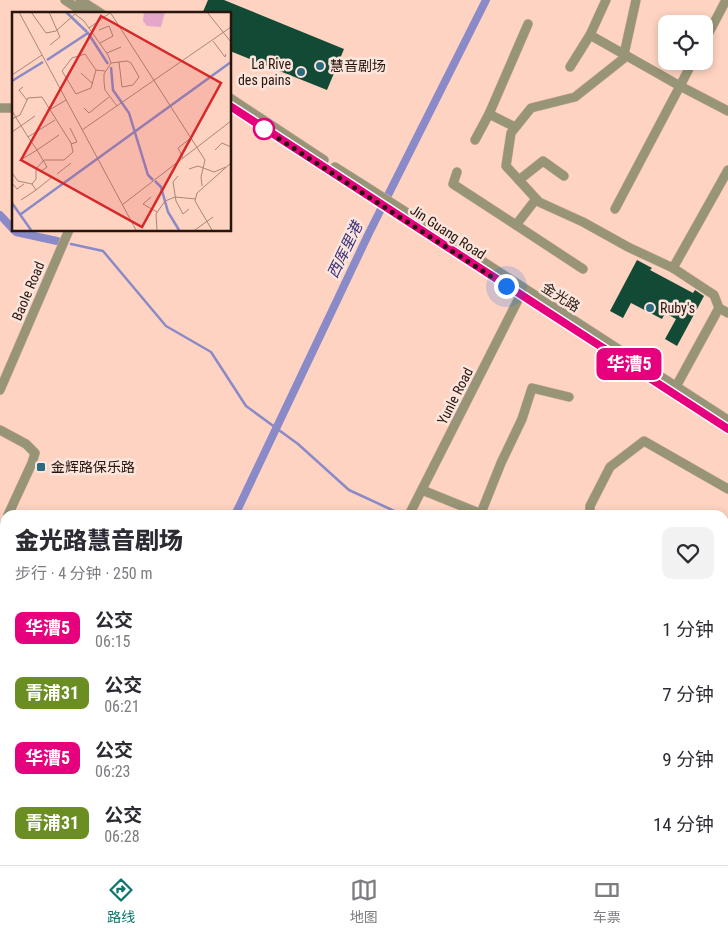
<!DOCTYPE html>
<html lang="zh">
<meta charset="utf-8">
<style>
:root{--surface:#fff;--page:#f2f2f3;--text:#2b2b33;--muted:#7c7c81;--line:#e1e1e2;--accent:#0f766e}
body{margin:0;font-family:"Roboto Condensed","Noto Sans SC",sans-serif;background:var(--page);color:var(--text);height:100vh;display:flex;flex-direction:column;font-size:19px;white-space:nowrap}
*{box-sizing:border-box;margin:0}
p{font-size:16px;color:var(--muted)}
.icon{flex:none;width:28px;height:28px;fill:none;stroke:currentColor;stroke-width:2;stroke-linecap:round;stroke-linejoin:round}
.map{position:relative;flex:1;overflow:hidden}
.details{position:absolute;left:0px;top:510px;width:729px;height:355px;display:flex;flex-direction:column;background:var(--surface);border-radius:15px 15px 0 0;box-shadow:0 2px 8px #0003}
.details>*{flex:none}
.badge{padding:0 10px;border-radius:8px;font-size:18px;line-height:32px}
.fabs{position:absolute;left:658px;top:15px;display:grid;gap:10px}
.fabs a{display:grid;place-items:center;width:55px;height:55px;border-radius:10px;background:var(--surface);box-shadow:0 2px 8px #0003;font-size:25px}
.you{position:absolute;width:25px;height:25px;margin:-12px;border:4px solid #fff;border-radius:50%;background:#1a73e8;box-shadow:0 0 0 8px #1a73e833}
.map>.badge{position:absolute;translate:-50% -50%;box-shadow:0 0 0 2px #fff}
.round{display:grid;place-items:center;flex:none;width:52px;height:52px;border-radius:10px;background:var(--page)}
.head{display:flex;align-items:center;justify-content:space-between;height:85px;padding:0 15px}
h1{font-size:24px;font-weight:800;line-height:38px}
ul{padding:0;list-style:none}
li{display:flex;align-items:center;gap:15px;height:65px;padding:0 15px}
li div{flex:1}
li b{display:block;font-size:19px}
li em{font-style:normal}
li .badge{min-width:55px;font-weight:700;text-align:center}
.tabs{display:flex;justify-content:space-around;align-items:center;height:70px;border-top:1px solid var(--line);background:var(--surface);font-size:14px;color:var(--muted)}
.tabs a{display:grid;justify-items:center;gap:2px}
.tabs .active{color:var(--accent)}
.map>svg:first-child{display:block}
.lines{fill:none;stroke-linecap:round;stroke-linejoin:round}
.stream{stroke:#8b8ac9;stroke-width:2.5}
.canal{stroke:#8b8ac9;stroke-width:8}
.building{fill:#134a35}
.minor-casing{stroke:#d7b1a1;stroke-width:10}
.minor{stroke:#979477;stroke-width:9}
.line-casing{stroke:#fff;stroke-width:11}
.line{stroke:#e6007e;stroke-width:8}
.walk{stroke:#28160e;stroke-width:5;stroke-dasharray:0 9}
.poi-dot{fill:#2c6a80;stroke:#fbe5dc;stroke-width:2}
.stop-dot{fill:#fff;stroke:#e6007e;stroke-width:2.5}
.labels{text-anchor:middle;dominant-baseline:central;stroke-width:5;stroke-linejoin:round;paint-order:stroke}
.poi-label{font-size:14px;fill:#28160e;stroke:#fbe5dc;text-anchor:start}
.street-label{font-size:14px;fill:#28160e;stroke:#fbe5dc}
.water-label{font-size:15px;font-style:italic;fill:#382f7a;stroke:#fbe5dc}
.inset-river{fill:none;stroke:#8b8ac9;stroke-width:2.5}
.inset-road{fill:none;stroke:#a88779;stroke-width:1}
.view{fill:#d62828;fill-opacity:0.15;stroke:#d62828;stroke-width:2.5}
.inset-edge{fill:none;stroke:#28160e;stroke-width:2.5}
</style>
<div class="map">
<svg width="728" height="865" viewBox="0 0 728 865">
<rect width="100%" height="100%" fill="#fed3c1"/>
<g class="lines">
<!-- stream -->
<g class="stream">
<polyline points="71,244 103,251 166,326 211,352 246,406 298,444 349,490 403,515"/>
<polyline points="724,743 728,745"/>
</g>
<!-- canal -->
<g class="canal">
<polyline points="0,215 14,230"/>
<polyline points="14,230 16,232 57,241"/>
<polyline points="235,515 369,233 486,0"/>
<polyline points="69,865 71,860"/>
</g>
</g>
<!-- building -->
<g class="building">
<polygon points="208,0 224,0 344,49 327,90 230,51 230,14 202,14"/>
<polygon points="637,260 652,268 650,270 693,293 695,290 704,296 677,346 665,339 676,319 665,313 662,319 631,303 623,318 610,311"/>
</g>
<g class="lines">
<!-- minor casing -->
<g class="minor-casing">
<g id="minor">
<polyline points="65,0 86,14"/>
<polyline points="80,0 102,14"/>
<polyline points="606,0 590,35 680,86 615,209"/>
<polyline points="636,0 623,59 575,97 531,108 511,133 506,166 539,202 583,222 628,247 673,268 714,295 719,308 728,313"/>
<polyline points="704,42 726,0"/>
<polyline points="693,61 680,86 728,111"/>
<polyline points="570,67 590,35"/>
<polyline points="230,98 324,160"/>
<polyline points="230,106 728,429"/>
<polyline points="0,108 14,108"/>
<polyline points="489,114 528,24"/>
<polyline points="475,140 489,114 515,127"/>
<path d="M335 167C467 250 597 336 728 420"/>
<polyline points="457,172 453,184 516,225"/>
<polyline points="519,180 543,161 564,176"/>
<polyline points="536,199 516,225 583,269"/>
<polyline points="673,268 728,170"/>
<polyline points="0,390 69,230"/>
<polyline points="673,392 719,308"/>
<polyline points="0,430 26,444 35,453 32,463 8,515"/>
<polyline points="422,490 484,515"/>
<polyline points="481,513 501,463 522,419 532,388 569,397"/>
<polyline points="409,515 522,292"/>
<polyline points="590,515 590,506 610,467 644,441 728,489"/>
<polyline points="0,533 5,523"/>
<polyline points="724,631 728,626"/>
<polyline points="724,768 728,770"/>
<polyline points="724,843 728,834"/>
<polyline points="607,860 616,865"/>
<polyline points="233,865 236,860"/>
<polyline points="713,865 715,860"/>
</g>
</g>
<!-- minor -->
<use href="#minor" class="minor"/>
</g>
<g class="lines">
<!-- line casing -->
<g class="line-casing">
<polyline id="line" points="230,106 728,429"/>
</g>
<!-- line -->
<use href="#line" class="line"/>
<!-- walk -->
<polyline class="walk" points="264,129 506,286"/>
</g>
<!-- markers -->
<g class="poi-dot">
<circle cx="320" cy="66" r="5"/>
<circle cx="301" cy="72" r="5"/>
<circle cx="650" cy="308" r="5"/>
<rect x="36" y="462" width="10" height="10" rx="2.5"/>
</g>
<circle class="stop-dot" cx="264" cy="129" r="10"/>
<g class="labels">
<!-- poi labels -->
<g class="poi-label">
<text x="291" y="64" text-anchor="end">La Rive<tspan x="291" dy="16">des pains</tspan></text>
<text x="330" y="66">慧音剧场</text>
<text x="660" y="308">Ruby's</text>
<text x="51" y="467">金辉路保乐路</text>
</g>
<!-- street labels -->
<g class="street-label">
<text transform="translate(448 232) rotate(33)">Jin Guang Road</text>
<text transform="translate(28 291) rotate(-67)">Baole Road</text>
<text transform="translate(561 297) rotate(32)">金光路</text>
<text transform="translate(455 396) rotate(-63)">Yunle Road</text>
</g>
<!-- water labels -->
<g class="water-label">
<text transform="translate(345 250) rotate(-64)">西厍里港</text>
</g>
</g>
<!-- overview -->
<g transform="translate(12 12)">
<rect width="219" height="219" fill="#fed3c1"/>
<path d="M132 0H153L149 15 135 14 131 9Z" fill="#e4a7ca"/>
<path class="inset-river" d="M54 0 75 20M35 48 76 21 96 52M99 55 101 78 117 101 136 163 141 168M0 69 31 50M143 169 149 175 156 200 167 218M0 191 19 218M9 202 219 50"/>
<path class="inset-road" d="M7 0 124 218M19 0 34 21 44 19 63 2 72 9 96 43 99 51 92 62V70L93 78 105 94M37 0 48 25 38 33M98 0 193 148 189 165 190 174M195 0 219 30M77 16 98 1M87 18 97 14 101 24 88 31M201 29 213 45 214 42M95 41 109 35M99 51 115 49 119 51 127 65 121 73 110 75 107 50M84 58 79 76 64 82 50 59 60 46 73 42 84 58 93 59M69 61 81 72M0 63 30 43M11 75 7 78 15 88M72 96 77 101 97 85M39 97 54 88M0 99 16 125M0 107 8 103 16 86 30 85 59 131 61 140 52 148H32L24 157V167L20 172 6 169 0 161M58 116 65 130 59 132M70 118 219 15M0 120 23 104M203 138 210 131 219 135M171 146 166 136 179 126M7 149 25 138 16 125 43 108M177 157 186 154 202 160 214 155M28 160 35 155 25 138 47 123M45 162 59 151M166 164 161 170 164 189 171 202 177 197M0 171 5 177 12 172M20 172 24 178 39 166M139 185 131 192 145 200M9 188 24 178M110 193 219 109M145 218 144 202 153 189 163 185 184 187M183 218 201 205M200 218 183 189 185 181 219 151"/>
<path class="view" d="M89 4 209 71 130 215 9 148Z"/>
<rect width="219" height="219" class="inset-edge"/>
</g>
</svg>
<div class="fabs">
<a><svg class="icon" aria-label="locate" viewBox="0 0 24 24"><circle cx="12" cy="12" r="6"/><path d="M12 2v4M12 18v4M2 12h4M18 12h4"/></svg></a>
</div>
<div class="you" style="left:506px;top:286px"></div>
<b class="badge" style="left:629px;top:364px;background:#e6007e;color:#fff">华漕5</b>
<section class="details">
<div class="head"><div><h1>金光路慧音剧场</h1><p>步行 · 4 分钟 · 250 m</p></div><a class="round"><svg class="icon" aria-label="heart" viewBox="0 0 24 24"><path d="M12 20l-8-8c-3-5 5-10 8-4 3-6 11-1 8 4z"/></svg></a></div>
<ul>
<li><span class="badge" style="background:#e6007e;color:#fff">华漕5</span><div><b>公交</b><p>06:15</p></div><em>1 分钟</em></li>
<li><span class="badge" style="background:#6b8e23;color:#fff">青浦31</span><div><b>公交</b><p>06:21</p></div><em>7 分钟</em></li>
<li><span class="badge" style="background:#e6007e;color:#fff">华漕5</span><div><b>公交</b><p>06:23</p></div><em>9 分钟</em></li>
<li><span class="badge" style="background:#6b8e23;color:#fff">青浦31</span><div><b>公交</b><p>06:28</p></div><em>14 分钟</em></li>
</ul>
</section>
</div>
<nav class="tabs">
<a class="active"><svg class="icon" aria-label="directions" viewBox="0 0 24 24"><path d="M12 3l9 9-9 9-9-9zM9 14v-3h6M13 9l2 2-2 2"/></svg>路线</a>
<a><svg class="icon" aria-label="map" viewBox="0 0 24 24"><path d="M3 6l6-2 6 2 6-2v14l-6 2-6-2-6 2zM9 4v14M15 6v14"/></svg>地图</a>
<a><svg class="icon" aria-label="tickets" viewBox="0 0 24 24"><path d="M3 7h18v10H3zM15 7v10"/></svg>车票</a>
</nav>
